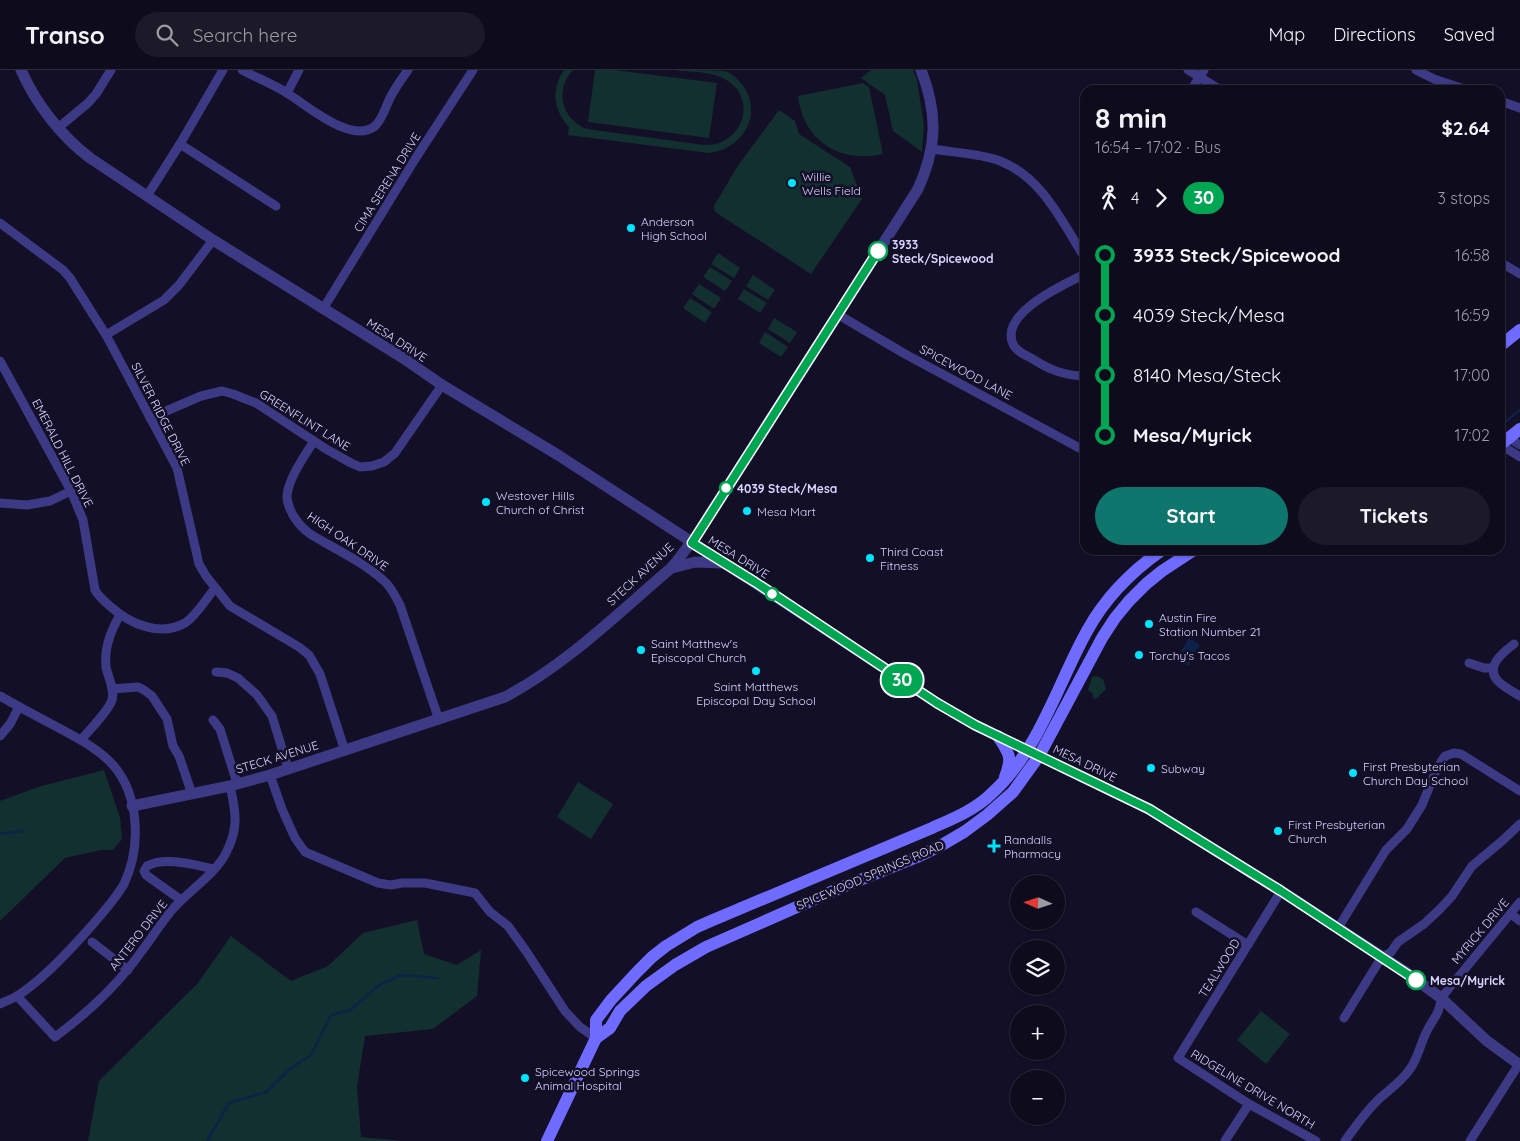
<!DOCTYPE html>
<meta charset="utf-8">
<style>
:root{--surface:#0e0b1c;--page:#1c1929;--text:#f1f3f6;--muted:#9b9ba3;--line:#2e2b3b;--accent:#0f766e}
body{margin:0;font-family:Quicksand,sans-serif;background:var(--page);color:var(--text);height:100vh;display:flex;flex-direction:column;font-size:19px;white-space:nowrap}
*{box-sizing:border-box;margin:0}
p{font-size:16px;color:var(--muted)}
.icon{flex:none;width:28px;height:28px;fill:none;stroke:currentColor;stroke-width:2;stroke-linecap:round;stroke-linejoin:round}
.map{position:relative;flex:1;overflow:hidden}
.details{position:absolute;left:1080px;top:15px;width:425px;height:470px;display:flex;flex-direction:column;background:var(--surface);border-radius:15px;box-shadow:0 1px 4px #0004,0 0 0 1px var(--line)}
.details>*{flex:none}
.badge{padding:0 10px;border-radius:16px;font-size:18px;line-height:32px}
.needle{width:32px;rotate:273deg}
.controls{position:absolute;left:1010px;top:805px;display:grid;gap:10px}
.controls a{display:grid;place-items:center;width:55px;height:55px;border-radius:50%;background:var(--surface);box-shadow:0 1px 4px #0004,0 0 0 1px var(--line);font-size:25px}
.map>.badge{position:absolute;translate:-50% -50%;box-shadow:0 0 0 2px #fff}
.legs{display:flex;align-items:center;gap:8px;height:55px;padding:0 15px;font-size:16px}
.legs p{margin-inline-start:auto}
.head{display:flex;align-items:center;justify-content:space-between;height:85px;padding:0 15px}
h1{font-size:28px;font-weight:800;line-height:38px}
.cta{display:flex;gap:10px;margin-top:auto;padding:10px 15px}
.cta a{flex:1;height:58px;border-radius:30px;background:var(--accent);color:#fff;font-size:20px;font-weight:800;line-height:58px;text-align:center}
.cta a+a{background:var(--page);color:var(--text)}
ul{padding:0 15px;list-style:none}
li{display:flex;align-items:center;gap:18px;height:60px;font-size:19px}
li i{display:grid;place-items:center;width:8px;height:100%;margin:0 6px;background:currentColor}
li i::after{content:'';width:12px;height:12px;margin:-6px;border:4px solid;border-radius:50%;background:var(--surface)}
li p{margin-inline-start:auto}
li:first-child i{background:linear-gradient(#0000 50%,currentColor 0)}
li:last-child i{background:linear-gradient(currentColor 50%,#0000 0)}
header{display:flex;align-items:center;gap:30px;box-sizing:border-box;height:70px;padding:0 25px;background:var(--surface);border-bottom:1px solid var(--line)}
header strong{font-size:24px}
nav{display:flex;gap:28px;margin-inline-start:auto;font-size:18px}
.search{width:350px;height:45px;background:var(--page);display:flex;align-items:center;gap:12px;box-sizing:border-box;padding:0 18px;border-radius:28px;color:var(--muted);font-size:19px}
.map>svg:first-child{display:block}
.green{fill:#12302f}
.water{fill:#0c2248}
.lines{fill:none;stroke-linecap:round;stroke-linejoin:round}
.stream{stroke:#0c2248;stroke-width:2.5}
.minor{stroke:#3d3a85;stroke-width:9}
.tertiary{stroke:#3d3a85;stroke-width:11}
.secondary{stroke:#6f6bff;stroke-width:12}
.line-1-casing{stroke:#fff;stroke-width:11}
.line-1{stroke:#00a651;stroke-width:8}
.poi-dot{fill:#00e5ff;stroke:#130f26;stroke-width:2}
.stop-1-dot{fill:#fff;stroke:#00a651;stroke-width:2.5}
.labels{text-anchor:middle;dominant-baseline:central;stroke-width:5;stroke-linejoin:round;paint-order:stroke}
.poi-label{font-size:12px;fill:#d9d4ff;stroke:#130f26;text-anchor:start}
.street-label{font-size:12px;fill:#d9d4ff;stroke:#130f26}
.stop-label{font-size:12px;font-weight:bold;fill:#d9d4ff;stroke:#130f26;text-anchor:start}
</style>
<header>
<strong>Transo</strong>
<div class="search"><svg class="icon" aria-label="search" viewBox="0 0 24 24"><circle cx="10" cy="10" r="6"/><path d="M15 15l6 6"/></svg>Search here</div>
<nav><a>Map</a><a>Directions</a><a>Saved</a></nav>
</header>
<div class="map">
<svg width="1520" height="1071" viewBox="0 0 1520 1071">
<rect width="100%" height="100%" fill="#130f26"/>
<!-- green -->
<g class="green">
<path d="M564 0H573C554 20 562 50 587 59L704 75C740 77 759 32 728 11 713 1 691 2 674 0 686 0 714 0 724 1 730 2 736 7 740 12 765 40 745 79 709 83L568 65 569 57C553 40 551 19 564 0Z"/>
<polygon points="595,0 614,0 717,13 709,68 588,52"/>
<polygon points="871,0 913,0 917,10 924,55 922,82 893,61 885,25 861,8"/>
<path d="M863 13 869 17 883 84C840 94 803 71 798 26Z"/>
<polygon points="779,40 795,51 799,64 850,97 862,129 811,204 715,142 714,136 737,97"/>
<polygon points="718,183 740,198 734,208 711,194"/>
<polygon points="710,197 732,211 725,221 703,207"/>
<polygon points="753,205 775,220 768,230 746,216"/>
<polygon points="699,214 721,228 714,239 692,224"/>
<polygon points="744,219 767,233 760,243 738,229"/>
<polygon points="690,228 712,242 705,253 683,238"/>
<polygon points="774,248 797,262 790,273 768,259"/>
<polygon points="765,262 788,277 781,287 759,273"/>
<polygon points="1096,606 1103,609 1106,619 1096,629 1093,628 1093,624 1088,620 1092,607"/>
<polygon points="104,700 120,747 122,769 113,780 101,780 65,788 0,851 0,731 38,717"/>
<polygon points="578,712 613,734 591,769 557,747"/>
<polygon points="417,850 424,884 457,895 481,880 477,926 433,959 365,966 357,1017 361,1067 403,1071 88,1071 99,1011 198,913 231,866 291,911 328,896 363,863"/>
<polygon points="1261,941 1290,964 1266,994 1237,970"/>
</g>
<!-- water -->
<polygon class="water" points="1189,568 1200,575 1188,596 1176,589"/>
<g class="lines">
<!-- stream -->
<g class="stream">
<polyline points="1500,356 1520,340"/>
<polyline points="0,764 22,761"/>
<polyline points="207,1071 229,1033 266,1022 291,998 311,985 331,945 350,940 379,915 401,905 438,908"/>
</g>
<!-- minor -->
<g class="minor">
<path d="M242 0C257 8 273 14 287 23 306 35 352 75 375 56 383 49 386 35 391 26 396 17 402 8 408 0"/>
<polyline points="1188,0 1221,20"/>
<polyline points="1416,0 1434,9 1467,20"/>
<polyline points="1191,20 1204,0"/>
<polyline points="287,23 299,0"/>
<polyline points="1500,31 1520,38"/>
<polyline points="58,58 88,33 96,24 111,0"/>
<polyline points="180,74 276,136"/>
<path d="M932 79C951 82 983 84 1000 91 1042 107 1062 152 1085 188"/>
<polyline points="147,126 180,74 223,0"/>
<polyline points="0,153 63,200 70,208 106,265 177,398 199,494 206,506 230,536 299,577 309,585 320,604 345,681"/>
<polyline points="1500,192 1520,204"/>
<path d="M1085 204C1065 214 999 243 1013 274 1016 281 1025 285 1031 288 1048 299 1064 306 1085 306"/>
<polyline points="323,239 417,86 473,0"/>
<polyline points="837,244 905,284 1085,381"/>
<polyline points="106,265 164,230 179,215 213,170"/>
<path d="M0 291 71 421 83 450 95 520C99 527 104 531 111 537 130 554 160 567 185 553 197 545 206 529 215 518"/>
<polyline points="150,348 201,326 222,321 233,324 256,333 326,379 351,393 360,397 372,396 384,392 395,383 442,315"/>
<polyline points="1509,368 1520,375"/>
<path d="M314 371C305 385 288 409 287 426 287 434 292 445 297 451 305 463 319 469 331 476 349 486 367 496 383 510 391 516 395 526 400 535L439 650"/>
<polyline points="1501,375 1520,387"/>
<polyline points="0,433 27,435 50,431 71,421"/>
<path d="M1514 574C1502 583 1483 598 1500 613 1506 618 1513 622 1520 626"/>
<polyline points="1469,593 1484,598 1493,598"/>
<polyline points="216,602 227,603 238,608 257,625 272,646 288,698"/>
<polyline points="112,619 138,617 144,620 152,626 167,649 173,676 179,686 192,724"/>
<path d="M0 626C19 637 38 647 57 657 77 668 98 678 113 695 140 726 141 778 124 814 116 828 105 840 94 853 74 876 43 910 17 926 12 929 6 931 0 934"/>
<polyline points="213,650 220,659 237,713"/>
<polyline points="0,666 10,654 19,637"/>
<path d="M81 670C89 660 108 642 112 630 115 620 108 607 106 597 104 578 111 560 120 545"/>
<polyline points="270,705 282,739 295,768 305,782 378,813 391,815 402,813 425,813 475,823 490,842 508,856 526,881 565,941 580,957 596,968"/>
<polyline points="1281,821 1178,988 1249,1034 1316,1071"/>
<path d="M181 830 146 805 144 801 147 796C164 786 195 795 214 799"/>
<polyline points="1196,842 1248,875"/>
<polyline points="1511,844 1520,851"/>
<polyline points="1338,858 1386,780 1407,759 1422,735 1437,698 1445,686 1454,683 1461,684 1520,721"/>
<polyline points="92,872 128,900"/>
<path d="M17 926 55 967C82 947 107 925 128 899 143 881 156 860 171 841 188 821 214 806 226 783 239 758 236 742 230 716"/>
<polyline points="1344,948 1378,893 1383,887 1391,882 1398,872 1424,854 1440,839 1452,826 1472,796 1502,771 1520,754"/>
<polyline points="1225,1071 1249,1034"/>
<path d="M1345 1071C1356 1056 1366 1041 1379 1029 1390 1019 1402 1011 1410 999 1418 988 1420 975 1426 963 1432 949 1440 945 1441 928L1520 832"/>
<polyline points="1470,1071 1519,994"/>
</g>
<!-- tertiary -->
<g class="tertiary">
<path d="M21 0C36 34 61 66 90 88L213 170 403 288 442 315 558 385 755 513 937 633 975 655 1149 739 1281 821 1403 900 1441 928 1487 971 1520 995"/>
<polyline points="672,498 695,492 723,493"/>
<path d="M132 736 230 716 270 705 505 627C567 594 617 544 670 499L677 491 698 463 918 119C937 77 938 43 921 0"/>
</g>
<!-- secondary -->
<g class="secondary">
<polyline points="1500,276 1520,260"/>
<polyline points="1500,375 1520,359"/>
<path d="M998 666C1009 684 1013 686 1005 707"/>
<polyline points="596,968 610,958 620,941 646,916 675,895 706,877 840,818 917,787 940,776 964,762 987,745 1013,722 1039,686 1102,568 1115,548 1129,531 1146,514 1162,501 1194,480"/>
<path d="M547 1071 596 968V950L611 930 637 902 652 887 666 876 697 857 713 850 932 758C952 749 975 740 991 724 1039 681 1057 615 1087 561 1105 528 1132 501 1162 480"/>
</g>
</g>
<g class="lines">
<!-- line-1 casing -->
<g class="line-1-casing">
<polyline id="line-1" points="878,181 692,473 755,512 937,633 975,655 1149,739 1281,821 1416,910"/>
</g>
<!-- line-1 -->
<use href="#line-1" class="line-1"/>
</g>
<!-- markers -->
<g class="poi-dot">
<circle cx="792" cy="113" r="5"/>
<circle cx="631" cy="158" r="5"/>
<circle cx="486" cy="432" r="5"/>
<circle cx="747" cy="441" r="5"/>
<circle cx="870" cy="488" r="5"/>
<circle cx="1149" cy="554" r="5"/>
<circle cx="641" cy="580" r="5"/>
<circle cx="1139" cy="585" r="5"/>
<circle cx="756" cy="601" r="5"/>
<circle cx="1151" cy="698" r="5"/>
<circle cx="1353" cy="703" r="5"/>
<circle cx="1278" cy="761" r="5"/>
<path d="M991.5 768.5h5v5h5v5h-5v5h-5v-5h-5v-5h5z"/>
<circle cx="525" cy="1008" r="5"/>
</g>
<g class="stop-1-dot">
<circle cx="878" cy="181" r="9"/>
<circle cx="726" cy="418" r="6"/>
<circle cx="772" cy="524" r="6"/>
<circle cx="1416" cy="910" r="9"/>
</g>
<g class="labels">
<!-- poi labels -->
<g class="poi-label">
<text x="802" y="106">Willie<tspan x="802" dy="14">Wells Field</tspan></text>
<text x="641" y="151">Anderson<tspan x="641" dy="14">High School</tspan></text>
<text x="496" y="425">Westover Hills<tspan x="496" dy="14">Church of Christ</tspan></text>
<text x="757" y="441">Mesa Mart</text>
<text x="880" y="481">Third Coast<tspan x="880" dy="14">Fitness</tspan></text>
<text x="1159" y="547">Austin Fire<tspan x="1159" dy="14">Station Number 21</tspan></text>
<text x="651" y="573">Saint Matthew's<tspan x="651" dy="14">Episcopal Church</tspan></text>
<text x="1149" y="585">Torchy's Tacos</text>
<text x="756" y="616" text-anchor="middle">Saint Matthews<tspan x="756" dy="14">Episcopal Day School</tspan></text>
<text x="1363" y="696">First Presbyterian<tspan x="1363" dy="14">Church Day School</tspan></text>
<text x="1161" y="698">Subway</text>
<text x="1288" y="754">First Presbyterian<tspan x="1288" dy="14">Church</tspan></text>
<text x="1004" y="769">Randalls<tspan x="1004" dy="14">Pharmacy</tspan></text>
<text x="535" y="1001">Spicewood Springs<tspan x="535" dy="14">Animal Hospital</tspan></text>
</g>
<!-- street labels -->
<g class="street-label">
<text transform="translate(387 112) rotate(-58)">CIMA SERENA DRIVE</text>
<text transform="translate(397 270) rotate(33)">MESA DRIVE</text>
<text transform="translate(966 302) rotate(28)">SPICEWOOD LANE</text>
<text transform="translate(161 344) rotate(63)">SILVER RIDGE DRIVE</text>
<text transform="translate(305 350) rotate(32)">GREENFLINT LANE</text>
<text transform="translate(63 383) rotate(63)">EMERALD HILL DRIVE</text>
<text transform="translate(348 471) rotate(34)">HIGH OAK DRIVE</text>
<text transform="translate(739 487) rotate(32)">MESA DRIVE</text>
<text transform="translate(640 504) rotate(-43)">STECK AVENUE</text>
<text transform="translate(277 687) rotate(-17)">STECK AVENUE</text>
<text transform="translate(1085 693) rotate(26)">MESA DRIVE</text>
<text transform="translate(870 805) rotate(-23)">SPICEWOOD SPRINGS ROAD</text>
<text transform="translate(1480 861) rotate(-50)">MYRICK DRIVE</text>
<text transform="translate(138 865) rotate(-52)">ANTERO DRIVE</text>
<text transform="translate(1219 898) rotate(-58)">TEALWOOD</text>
<text transform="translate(1253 1019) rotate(31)">RIDGELINE DRIVE NORTH</text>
</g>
<!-- stop labels -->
<g class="stop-label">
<text x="892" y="174">3933<tspan x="892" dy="14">Steck/Spicewood</tspan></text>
<text x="737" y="418">4039 Steck/Mesa</text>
<text x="1430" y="910">Mesa/Myrick</text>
</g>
</g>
</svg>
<div class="controls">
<a><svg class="needle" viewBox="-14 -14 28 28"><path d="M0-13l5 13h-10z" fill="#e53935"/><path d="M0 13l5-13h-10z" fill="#9b9ba3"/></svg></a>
<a><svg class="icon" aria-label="layers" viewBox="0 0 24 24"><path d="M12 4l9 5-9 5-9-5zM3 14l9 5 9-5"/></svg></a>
<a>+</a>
<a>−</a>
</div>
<b class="badge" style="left:902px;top:610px;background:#00a651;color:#fff">30</b>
<section class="details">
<div class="head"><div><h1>8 min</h1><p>16:54 – 17:02 · Bus</p></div><b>$2.64</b></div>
<div class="legs"><svg class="icon" aria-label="walk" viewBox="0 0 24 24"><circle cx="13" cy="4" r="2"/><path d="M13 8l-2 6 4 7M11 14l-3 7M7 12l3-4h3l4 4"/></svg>4<svg class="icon" aria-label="forward" viewBox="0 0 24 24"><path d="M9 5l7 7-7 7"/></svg><b class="badge" style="background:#00a651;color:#fff">30</b><p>3 stops</p></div>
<ul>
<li><i style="color:#00a651"></i><b>3933 Steck/Spicewood</b><p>16:58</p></li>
<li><i style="color:#00a651"></i><span>4039 Steck/Mesa</span><p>16:59</p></li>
<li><i style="color:#00a651"></i><span>8140 Mesa/Steck</span><p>17:00</p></li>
<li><i style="color:#00a651"></i><b>Mesa/Myrick</b><p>17:02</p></li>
</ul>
<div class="cta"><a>Start</a><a>Tickets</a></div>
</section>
</div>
